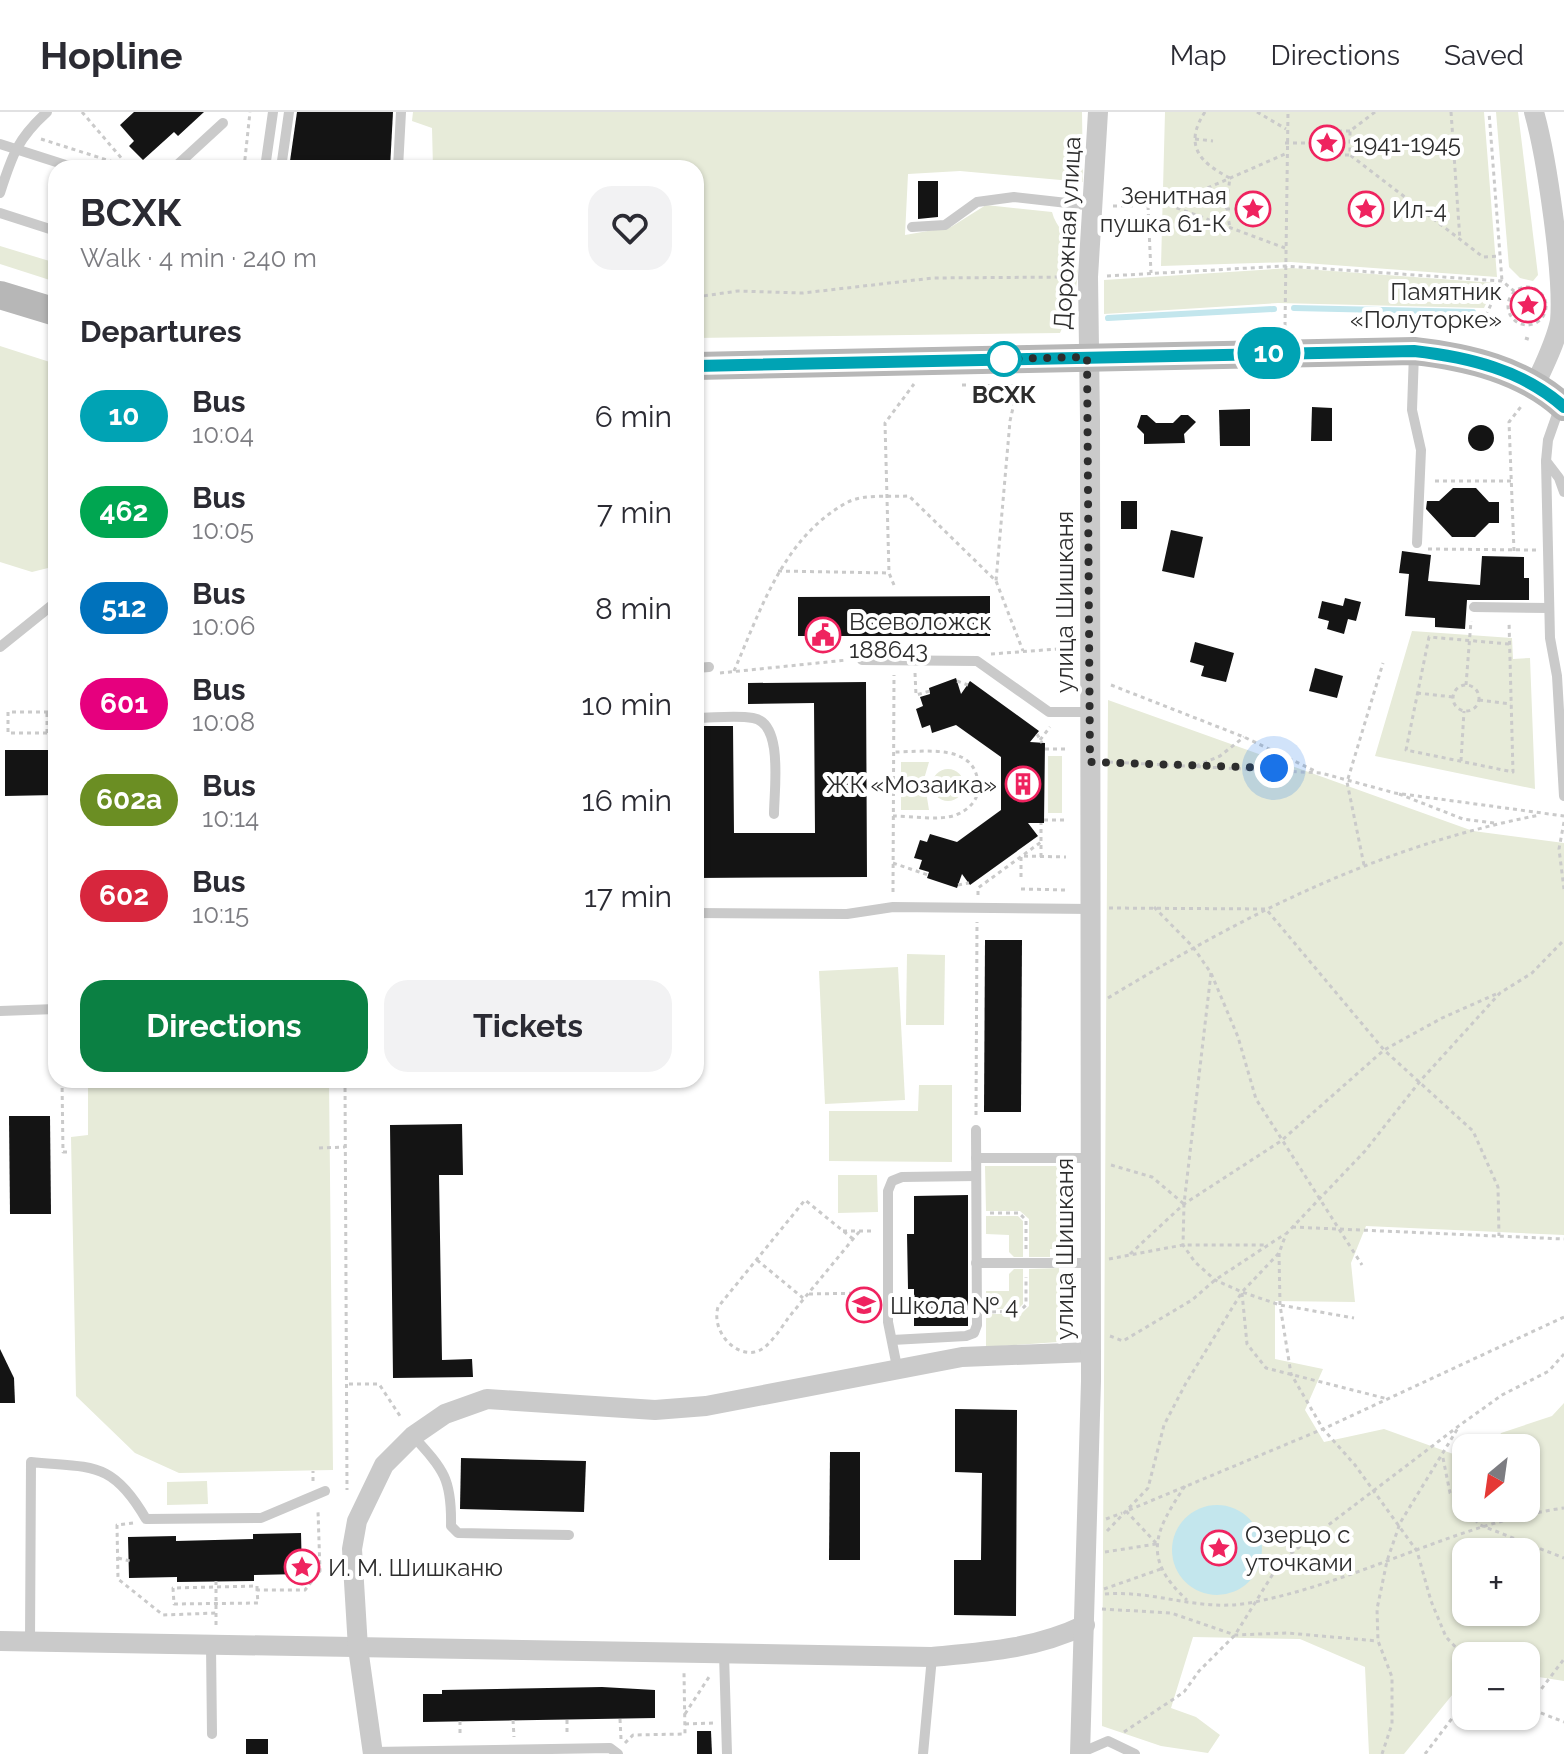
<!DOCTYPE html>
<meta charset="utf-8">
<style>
:root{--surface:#fff;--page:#f2f2f3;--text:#2b2b33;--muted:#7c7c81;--line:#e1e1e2;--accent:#0b8043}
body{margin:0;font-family:Raleway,sans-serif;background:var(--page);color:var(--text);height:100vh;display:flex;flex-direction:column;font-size:30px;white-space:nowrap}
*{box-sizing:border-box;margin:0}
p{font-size:26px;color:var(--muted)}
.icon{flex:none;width:44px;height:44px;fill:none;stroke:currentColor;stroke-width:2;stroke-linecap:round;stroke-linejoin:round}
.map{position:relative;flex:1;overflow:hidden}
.panel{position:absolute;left:48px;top:48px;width:656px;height:928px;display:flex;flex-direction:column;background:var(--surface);border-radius:24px;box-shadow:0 2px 6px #0004}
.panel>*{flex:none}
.badge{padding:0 16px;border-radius:26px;font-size:28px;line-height:52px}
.needle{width:52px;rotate:209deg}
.buttons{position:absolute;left:1452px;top:1322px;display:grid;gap:16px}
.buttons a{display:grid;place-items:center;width:88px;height:88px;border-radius:16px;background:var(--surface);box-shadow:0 2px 6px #0004;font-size:40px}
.you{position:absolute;width:40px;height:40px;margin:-20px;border:6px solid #fff;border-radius:50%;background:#1a73e8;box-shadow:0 0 0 12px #1a73e833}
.map>.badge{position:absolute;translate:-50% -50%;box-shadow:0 0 0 4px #fff}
h2{padding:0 32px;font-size:30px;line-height:72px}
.round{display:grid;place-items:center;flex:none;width:84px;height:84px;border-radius:24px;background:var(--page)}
.headline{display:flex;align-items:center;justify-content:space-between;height:136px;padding:0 32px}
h1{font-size:38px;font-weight:700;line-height:60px}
.action{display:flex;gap:16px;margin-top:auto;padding:16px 32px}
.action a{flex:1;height:92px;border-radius:24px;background:var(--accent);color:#fff;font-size:32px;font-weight:700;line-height:92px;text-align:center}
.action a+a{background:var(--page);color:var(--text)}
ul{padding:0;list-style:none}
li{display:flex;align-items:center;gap:24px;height:96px;padding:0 32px}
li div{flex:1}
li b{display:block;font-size:30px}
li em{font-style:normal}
li .badge{min-width:88px;font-weight:700;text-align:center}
header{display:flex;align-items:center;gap:48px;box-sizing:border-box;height:112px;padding:0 40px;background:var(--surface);border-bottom:2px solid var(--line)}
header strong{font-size:38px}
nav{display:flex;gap:44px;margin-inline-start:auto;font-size:28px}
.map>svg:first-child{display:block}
.green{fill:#e7ebd9;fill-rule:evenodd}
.water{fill:#c3e6ed}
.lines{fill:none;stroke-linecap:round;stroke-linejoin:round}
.stream{stroke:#c3e6ed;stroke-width:6}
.building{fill:#141414}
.path{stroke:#cacaca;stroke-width:3;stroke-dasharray:4 4;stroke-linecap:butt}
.service{stroke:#cacaca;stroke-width:10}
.minor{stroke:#cacaca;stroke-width:20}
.secondary{stroke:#b7b7b7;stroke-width:28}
.line-casing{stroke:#fff;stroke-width:18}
.line{stroke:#00a3b4;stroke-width:12}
.walk{stroke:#2d2d2d;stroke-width:8;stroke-dasharray:0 14.4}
.stop-dot{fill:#fff;stroke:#00a3b4;stroke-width:4}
.labels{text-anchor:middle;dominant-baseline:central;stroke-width:8;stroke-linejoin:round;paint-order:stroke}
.poi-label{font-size:24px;fill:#2d2d2d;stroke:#fff;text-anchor:start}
.street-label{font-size:24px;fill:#2d2d2d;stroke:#fff}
.stop-label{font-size:24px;font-weight:bold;fill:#2d2d2d;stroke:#fff}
</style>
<header>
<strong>Hopline</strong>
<nav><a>Map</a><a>Directions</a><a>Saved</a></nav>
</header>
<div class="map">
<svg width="1564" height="1642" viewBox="0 0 1564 1642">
<rect width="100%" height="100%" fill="#fff"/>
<!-- green -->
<g class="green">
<path d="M413 0H1082L1083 70 960 59 908 62 905 123 951 115 986 93 1052 100C1056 116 1069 124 1074 139 1084 165 1071 197 1060 221L696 226V56H433L432 16 412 9Z"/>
<polygon points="1165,0 1484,0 1497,165 1291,150 1161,154"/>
<polygon points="1496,0 1518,0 1538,163 1533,169 1520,166 1509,155"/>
<polygon points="0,134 56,151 56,170 0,152"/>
<polygon points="1291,156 1496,171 1484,196 1278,191 1104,202 1104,168"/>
<polygon points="0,234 56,252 56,454 32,460 0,450"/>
<polygon points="1412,519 1512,526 1513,547 1530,546 1535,677 1375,644"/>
<path d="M1108 588 1473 719 1564 731V1123L1366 1114 1351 1151 1355 1190 1275 1189V1247L1323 1257 1305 1298 1324 1330 1384 1317 1456 1343 1466 1356V1396H1526V1336H1494L1501 1321 1552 1304 1564 1291V1569L1526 1563V1544H1466V1566L1404 1642H1369L1365 1555 1300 1527 1193 1525 1171 1596 1196 1605 1220 1623 1208 1641 1161 1634 1102 1614ZM1466 1440H1526V1500H1466Z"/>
<rect x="1048" y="644" width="14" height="57"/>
<polygon points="901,650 929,650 924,667 929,698 901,698"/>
<circle cx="948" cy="673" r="16"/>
<polygon points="907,842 945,843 944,913 906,913"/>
<polygon points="898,855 905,988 825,992 819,859"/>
<polygon points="88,968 329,968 333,1358 179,1361 135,1341 76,1284 71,1025 88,1023"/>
<polygon points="919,973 952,973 952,1050 829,1049 829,999 918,999"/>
<polygon points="985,1054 1059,1054 1059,1137 1050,1137 1050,1145 1029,1145 1029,1107 1020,1099 986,1099"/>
<polygon points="838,1063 877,1063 878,1100 838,1101"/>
<polygon points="986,1104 1018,1104 1023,1109 1023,1145 1014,1145 1009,1140 1009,1123 986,1122"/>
<polygon points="1059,1156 1058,1230 986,1235 986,1202 1021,1202 1029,1194 1029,1157"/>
<polygon points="1014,1157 1023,1157 1023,1192 1018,1197 986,1197 986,1179 1009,1179 1009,1162"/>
<polygon points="207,1369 208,1392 167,1393 167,1370"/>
</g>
<!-- water -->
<circle class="water" cx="1217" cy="1438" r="45"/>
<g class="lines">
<!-- stream -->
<g class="stream">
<polyline points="1294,196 1473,200"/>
<polyline points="1108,206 1274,197"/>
</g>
</g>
<!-- building -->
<g class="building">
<polygon points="134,0 204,0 178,24 174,20 143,48 129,34 134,29 120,13"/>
<polygon points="297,0 393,0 390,56 289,56"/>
<polygon points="918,69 938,69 938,105 918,107"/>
<polygon points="1312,295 1332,296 1332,329 1311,329"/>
<polygon points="1250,297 1250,334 1220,334 1219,298"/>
<polygon points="1141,303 1147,303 1156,311 1173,311 1181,303 1188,303 1196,310 1184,322 1185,331 1144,332 1144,322 1137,315"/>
<circle cx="1481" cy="326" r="13"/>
<polygon points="1453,376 1476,376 1489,390 1499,390 1499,411 1489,411 1475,425 1452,425 1426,397 1427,389 1439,389"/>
<rect x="1121" y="389" width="16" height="28"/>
<polygon points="1171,418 1203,425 1194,466 1162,459"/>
<polygon points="1402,439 1431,443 1428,469 1480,473 1482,444 1524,445 1524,466 1529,466 1529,488 1467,488 1465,517 1435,515 1435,506 1405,504 1409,462 1399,461"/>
<polygon points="990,484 990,524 798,524 798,485"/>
<polygon points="1345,486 1361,490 1356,509 1348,507 1344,522 1327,517 1329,509 1318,506 1322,489 1343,494"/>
<polygon points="1195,530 1234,541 1226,570 1201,564 1204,554 1190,550"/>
<polygon points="1315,556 1343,564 1337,586 1309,579"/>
<polygon points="956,566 961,582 970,569 1039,619 1030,630 1045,631 1044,711 1028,711 1038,724 970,773 962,762 957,776 927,766 929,760 919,757 922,748 914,746 920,728 927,730 930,722 957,730 1001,698 1001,645 956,613 932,621 930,613 922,616 916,597 923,594 920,585 930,582 929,576"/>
<polygon points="866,570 867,765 696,766 696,614 733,614 734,721 815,721 814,591 748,592 748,571"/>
<polygon points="5,638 56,638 56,683 5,684"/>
<polygon points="985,828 1022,828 1021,1000 984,1000"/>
<polygon points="9,1004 50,1004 51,1102 10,1102"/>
<polygon points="462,1012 463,1063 439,1063 442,1248 472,1247 473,1265 393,1266 390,1013"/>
<polygon points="968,1083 968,1214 914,1214 914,1177 908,1177 907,1122 914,1122 914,1084"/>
<polygon points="0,1237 14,1266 15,1291 0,1291"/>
<polygon points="955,1297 1017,1298 1016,1504 954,1503 954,1448 981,1448 982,1361 955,1360"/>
<polygon points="830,1340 860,1340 860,1448 829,1448"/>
<polygon points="461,1346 586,1349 584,1400 460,1397"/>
<polygon points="301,1421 302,1462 254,1463 254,1469 177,1470 177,1465 129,1466 128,1425 176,1424 176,1429 253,1427 253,1422"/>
<polygon points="602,1575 655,1578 655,1606 423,1610 423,1582 442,1582 442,1578"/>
<polygon points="697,1619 711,1619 712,1642 697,1642"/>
<rect x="246" y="1627" width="22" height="15"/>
</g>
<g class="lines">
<!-- path -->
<g class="path">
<polyline points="82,0 129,55"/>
<path d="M1205 0C1183 33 1200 51 1230 66L1226 94 1230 116"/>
<polyline points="1257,0 1286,17"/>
<polyline points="1375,0 1350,19 1350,43 1483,145 1500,144"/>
<polyline points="1451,0 1460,128"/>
<polyline points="1350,19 1315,19 1316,43 1350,43"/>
<polyline points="41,27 129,55"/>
<polyline points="1195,27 1213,29"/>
<polyline points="1285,31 1316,31"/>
<polyline points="244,56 250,0"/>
<polyline points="1171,92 1285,42"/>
<polyline points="1113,94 1169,93 1285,136"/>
<polyline points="1148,94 1151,161"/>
<polyline points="1226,97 1250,97"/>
<polyline points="1107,164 1285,154 1502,169 1514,179"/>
<circle cx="1527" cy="194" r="19"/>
<polyline points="696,185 738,179 803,181 933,166 1068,165"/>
<polyline points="1470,208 1486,203 1502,169 1489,0"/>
<polyline points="1285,214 1288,0"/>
<polyline points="1525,226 1531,228"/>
<polyline points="962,273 1018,274 1010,309 996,469"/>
<polyline points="1435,369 1511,369"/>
<polyline points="1428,437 1536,438"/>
<polyline points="1514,439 1509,310 1523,292"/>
<polyline points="778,459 889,461"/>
<polyline points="894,473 889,461 885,311 914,272"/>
<polyline points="1509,532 1429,525 1406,638 1513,660 1509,509"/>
<polyline points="991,542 1071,536"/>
<path d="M734 559C761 497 784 424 848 390 863 382 892 385 909 384L996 469 1023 539"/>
<polyline points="720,561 847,548"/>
<polyline points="915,561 916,583 930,579"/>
<polyline points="957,569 968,573"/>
<polyline points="1111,573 1244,625 1317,660"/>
<polyline points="1466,573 1471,509"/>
<circle cx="1466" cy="586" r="13"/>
<polyline points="1417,581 1453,585"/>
<polyline points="1479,588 1511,592"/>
<polyline points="56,600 8,600 8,621 56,621"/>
<polyline points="47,601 47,621"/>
<polyline points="1037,622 1042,631"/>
<polyline points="1040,628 1050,615"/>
<polyline points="1045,637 1067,637"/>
<polyline points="1461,649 1464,599"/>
<polyline points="1109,650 1321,661 1395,681 1564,704"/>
<polyline points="1196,654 1220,644 1244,625"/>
<polyline points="1399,682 1463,707 1494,711"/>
<path d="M893 704C912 704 939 709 956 703 968 698 978 689 978 676 979 630 925 640 894 640"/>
<polyline points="1044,708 1066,708"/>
<polyline points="1564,710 1559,737 1564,777"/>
<polyline points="1041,745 1041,711"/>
<polyline points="893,751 928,763"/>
<polyline points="1364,753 1347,670 1383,551"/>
<polyline points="1021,765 1021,744 1066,745"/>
<polyline points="958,773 969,771"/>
<polyline points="1021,777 1066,778"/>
<polyline points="893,780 894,563"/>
<polyline points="978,783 978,776 1041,730"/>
<polyline points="1154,795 1193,835 1211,861 1238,925 1256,987 1362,1153"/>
<polyline points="1109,796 1266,797 1384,938 1473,1019 1498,1075 1499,1124"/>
<polyline points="1211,861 1184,1092 1183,1133 1195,1150 1215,1168 1242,1180 1280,1193 1354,1206"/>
<path d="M1108 886C1248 801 1379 734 1540 703"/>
<polyline points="62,968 63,1040 71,1040"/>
<polyline points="345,968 347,1378"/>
<polyline points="976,1003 977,810"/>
<polyline points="319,1036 345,1035"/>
<polyline points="1111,1053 1152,1065 1184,1092"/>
<polyline points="990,1101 1019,1101 1026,1108 1026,1137"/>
<polyline points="1292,1115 1564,1127"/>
<polyline points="843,1119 875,1119"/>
<path d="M853 1127 805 1088 718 1195C710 1223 743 1253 765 1235 774 1227 782 1215 789 1205 810 1179 832 1153 853 1127L860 1119"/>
<polyline points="1279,1141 1280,1193 1291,1262 1323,1317 1355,1353 1417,1439 1431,1489 1446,1525 1466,1546"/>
<polyline points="1130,1142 1184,1092 1281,1029 1384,938 1442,906 1496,882"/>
<polyline points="1109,1147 1183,1133 1268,1133"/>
<polyline points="757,1148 803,1186"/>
<polyline points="1242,1181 1247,1232 1266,1256 1388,1287"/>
<polyline points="809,1182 872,1181"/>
<polyline points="992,1200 1020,1199 1026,1193 1026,1165"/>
<polyline points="1110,1224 1123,1229 1192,1188 1215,1168 1285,1122"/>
<polyline points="349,1272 379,1272 402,1307"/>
<polyline points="1443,1346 1450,1381 1480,1413 1564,1446"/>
<polyline points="313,1369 313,1359"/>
<path d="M1185 1374C1155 1419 1141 1446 1187 1488"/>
<polyline points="1129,1398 1323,1317 1564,1205"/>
<polyline points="1126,1399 1156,1431"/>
<polyline points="1106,1407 1122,1401"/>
<polyline points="133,1411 117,1413 118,1467 163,1503 216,1501"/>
<polyline points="1107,1419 1148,1376 1164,1313 1186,1271 1242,1180 1279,1141 1286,1122 1365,1039 1421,968 1500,881 1532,861 1564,828"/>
<polyline points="1105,1440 1156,1432"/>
<polyline points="118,1446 130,1449"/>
<polyline points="216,1469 216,1514"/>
<polyline points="1104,1477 1161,1457"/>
<polyline points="257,1478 257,1474 173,1476 174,1492 258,1491 257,1478 305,1478 320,1459 318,1399"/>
<path d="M1105 1482C1156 1478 1198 1500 1249 1491 1358 1471 1455 1411 1564 1396"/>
<polyline points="1102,1497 1171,1501 1235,1523 1287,1521 1378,1529"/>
<polyline points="1526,1595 1564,1610"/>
<polyline points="1527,1596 1564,1547"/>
<polyline points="685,1602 709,1565"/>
<polyline points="620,1607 621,1627"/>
<polyline points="513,1608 514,1625"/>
<polyline points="567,1608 567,1624"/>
<polyline points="460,1609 460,1625"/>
<polyline points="685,1612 713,1611"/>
<polyline points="1124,1620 1184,1580 1199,1559 1235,1523 1281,1449 1460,1313 1502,1283 1549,1259 1564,1242"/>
<polyline points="625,1631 633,1623 685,1622 684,1561"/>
<polyline points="1382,1642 1392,1612 1392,1565 1378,1529 1377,1497 1387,1449 1400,1411 1458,1316"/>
<polyline points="1425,1642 1466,1588"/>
</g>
<!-- service -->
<g class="service">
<polyline points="0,32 75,56"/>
<polyline points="174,56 223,11"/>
<polyline points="265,56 273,0"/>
<polyline points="281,56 289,0"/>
<polyline points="398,56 401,0"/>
<path d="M0 81C12 44 17 27 47 0"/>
<polyline points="0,101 56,119"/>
<polyline points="912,115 945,113 977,90 1014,85 1094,94"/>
<polyline points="1414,241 1412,298 1421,338 1417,431"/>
<polyline points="1560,294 1548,328 1546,349 1550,526 1557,564 1564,684"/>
<polyline points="1546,349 1559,366 1564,380"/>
<polyline points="1474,495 1549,496"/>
<polyline points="0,535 56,490"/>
<polyline points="862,548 977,549 1049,600 1090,600"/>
<polyline points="696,556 709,555"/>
<path d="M696 606C714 606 735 603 753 606 784 611 774 678 774 702"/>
<polyline points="696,801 847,802 893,795 1091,797"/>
<polyline points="0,899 56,897"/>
<polyline points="976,1046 1091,1046"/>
<polyline points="976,1151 1090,1151"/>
<polyline points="892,1228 966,1224 974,1221 977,1213 976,1018"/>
<polyline points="897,1255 888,1210 888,1079 892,1069 902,1065 976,1064"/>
<path d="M413 1324C444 1358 452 1367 451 1414L458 1421 569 1423"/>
<path d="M30 1529 31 1350C92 1356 112 1348 146 1407L261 1406 325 1379"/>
<polyline points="211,1533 212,1622"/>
<polyline points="724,1542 727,1642"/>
<polyline points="373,1640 610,1636 618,1642"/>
<polyline points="1080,1641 1108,1629 1135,1642"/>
<polyline points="923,1642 932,1545"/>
</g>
<!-- minor -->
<g class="minor">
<path d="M1534 0C1547 46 1564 165 1560 209 1555 232 1544 253 1535 273"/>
<path d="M0 1529 932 1545C986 1540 1035 1537 1085 1513"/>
<polyline points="373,1642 358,1536 352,1437 357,1409 384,1353 413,1324 445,1302 487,1287 655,1298 706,1294 962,1245 1091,1240"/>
<polyline points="1080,1642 1091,1269 1090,308 1088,165 1098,0"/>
</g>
<!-- secondary -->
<g class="secondary">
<polyline points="0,183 56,200"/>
<path d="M696 254 1414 239C1468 245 1523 258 1564 295"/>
</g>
</g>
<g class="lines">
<!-- line casing -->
<g class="line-casing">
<path id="line" d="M696 254 1414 239C1468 245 1523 258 1564 295"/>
</g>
<!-- line -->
<use href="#line" class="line"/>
<!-- walk -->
<polyline class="walk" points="1004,247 1087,245 1090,650 1274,656"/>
</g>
<!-- icons -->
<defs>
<g id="sight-ring" transform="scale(1.8)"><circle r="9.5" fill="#fff" stroke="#ef235f" stroke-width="1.5"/><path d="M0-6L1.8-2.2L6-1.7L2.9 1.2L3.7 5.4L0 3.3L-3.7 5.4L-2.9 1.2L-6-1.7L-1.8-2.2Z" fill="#ef235f"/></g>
<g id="civic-ring" transform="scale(1.8)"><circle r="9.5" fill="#fff" stroke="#ef235f" stroke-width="1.5"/><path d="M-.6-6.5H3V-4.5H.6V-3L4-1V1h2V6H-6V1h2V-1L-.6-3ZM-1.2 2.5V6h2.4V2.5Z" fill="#ef235f"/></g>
<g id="building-ring" transform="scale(1.8)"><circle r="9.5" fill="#fff" stroke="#ef235f" stroke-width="1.5"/><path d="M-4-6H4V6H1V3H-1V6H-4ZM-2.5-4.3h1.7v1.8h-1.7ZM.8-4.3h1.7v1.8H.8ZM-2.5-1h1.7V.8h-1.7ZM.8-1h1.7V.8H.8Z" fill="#ef235f"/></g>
<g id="school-ring" transform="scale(1.8)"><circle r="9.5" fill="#fff" stroke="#ef235f" stroke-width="1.5"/><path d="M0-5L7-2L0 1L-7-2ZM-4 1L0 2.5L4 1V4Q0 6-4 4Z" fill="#ef235f"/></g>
</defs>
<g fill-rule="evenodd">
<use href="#sight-ring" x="1327" y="31"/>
<use href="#sight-ring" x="1253" y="97"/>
<use href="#sight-ring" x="1366" y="97"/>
<use href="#sight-ring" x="1528" y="193"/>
<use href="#civic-ring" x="823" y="523"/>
<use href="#building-ring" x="1023" y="672"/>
<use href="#school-ring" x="864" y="1193"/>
<use href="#sight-ring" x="1219" y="1436"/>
<use href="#sight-ring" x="302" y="1455"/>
</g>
<!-- markers -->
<circle class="stop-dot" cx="1004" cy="247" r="16"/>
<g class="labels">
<!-- poi labels -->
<g class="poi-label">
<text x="1353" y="31">1941-1945</text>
<text x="1227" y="83" text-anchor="end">Зенитная<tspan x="1227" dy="28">пушка 61-К</tspan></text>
<text x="1392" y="97">Ил-4</text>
<text x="1502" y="179" text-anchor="end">Памятник<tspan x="1502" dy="28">«Полуторке»</tspan></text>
<text x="849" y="509">Всеволожск<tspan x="849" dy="28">188643</tspan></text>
<text x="997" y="672" text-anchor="end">ЖК «Мозаика»</text>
<text x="890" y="1193">Школа № 4</text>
<text x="1245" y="1422">Озерцо с<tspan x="1245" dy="28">уточками</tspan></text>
<text x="328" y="1455">И. М. Шишканю</text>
</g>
<!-- street labels -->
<g class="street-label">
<text transform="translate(1067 121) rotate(-87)">Дорожная улица</text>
<text transform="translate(1064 490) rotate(-90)">улица Шишканя</text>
<text transform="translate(1064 1137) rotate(-90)">улица Шишканя</text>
</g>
<!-- stop labels -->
<g class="stop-label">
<text x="1004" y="282">ВСХК</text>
</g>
</g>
</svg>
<div class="buttons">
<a><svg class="needle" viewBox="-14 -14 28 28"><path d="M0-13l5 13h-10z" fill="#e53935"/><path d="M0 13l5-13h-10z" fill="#7c7c81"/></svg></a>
<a>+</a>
<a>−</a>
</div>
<div class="you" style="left:1274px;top:656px"></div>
<b class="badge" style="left:1269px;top:241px;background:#00a3b4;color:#fff">10</b>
<section class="panel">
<div class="headline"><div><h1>ВСХК</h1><p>Walk · 4 min · 240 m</p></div><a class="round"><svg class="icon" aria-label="heart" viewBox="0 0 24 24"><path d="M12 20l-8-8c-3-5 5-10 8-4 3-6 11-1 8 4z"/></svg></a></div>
<h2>Departures</h2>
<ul>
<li><span class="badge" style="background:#00a3b4;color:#fff">10</span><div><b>Bus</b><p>10:04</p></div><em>6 min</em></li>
<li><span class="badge" style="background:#00a651;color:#fff">462</span><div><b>Bus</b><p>10:05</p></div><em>7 min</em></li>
<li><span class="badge" style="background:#0072bc;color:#fff">512</span><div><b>Bus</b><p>10:06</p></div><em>8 min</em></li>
<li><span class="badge" style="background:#e6007e;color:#fff">601</span><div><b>Bus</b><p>10:08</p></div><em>10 min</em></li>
<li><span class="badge" style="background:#6b8e23;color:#fff">602а</span><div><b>Bus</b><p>10:14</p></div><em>16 min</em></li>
<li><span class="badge" style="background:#d7263d;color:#fff">602</span><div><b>Bus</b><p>10:15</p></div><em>17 min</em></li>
</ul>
<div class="action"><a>Directions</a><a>Tickets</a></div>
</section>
</div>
